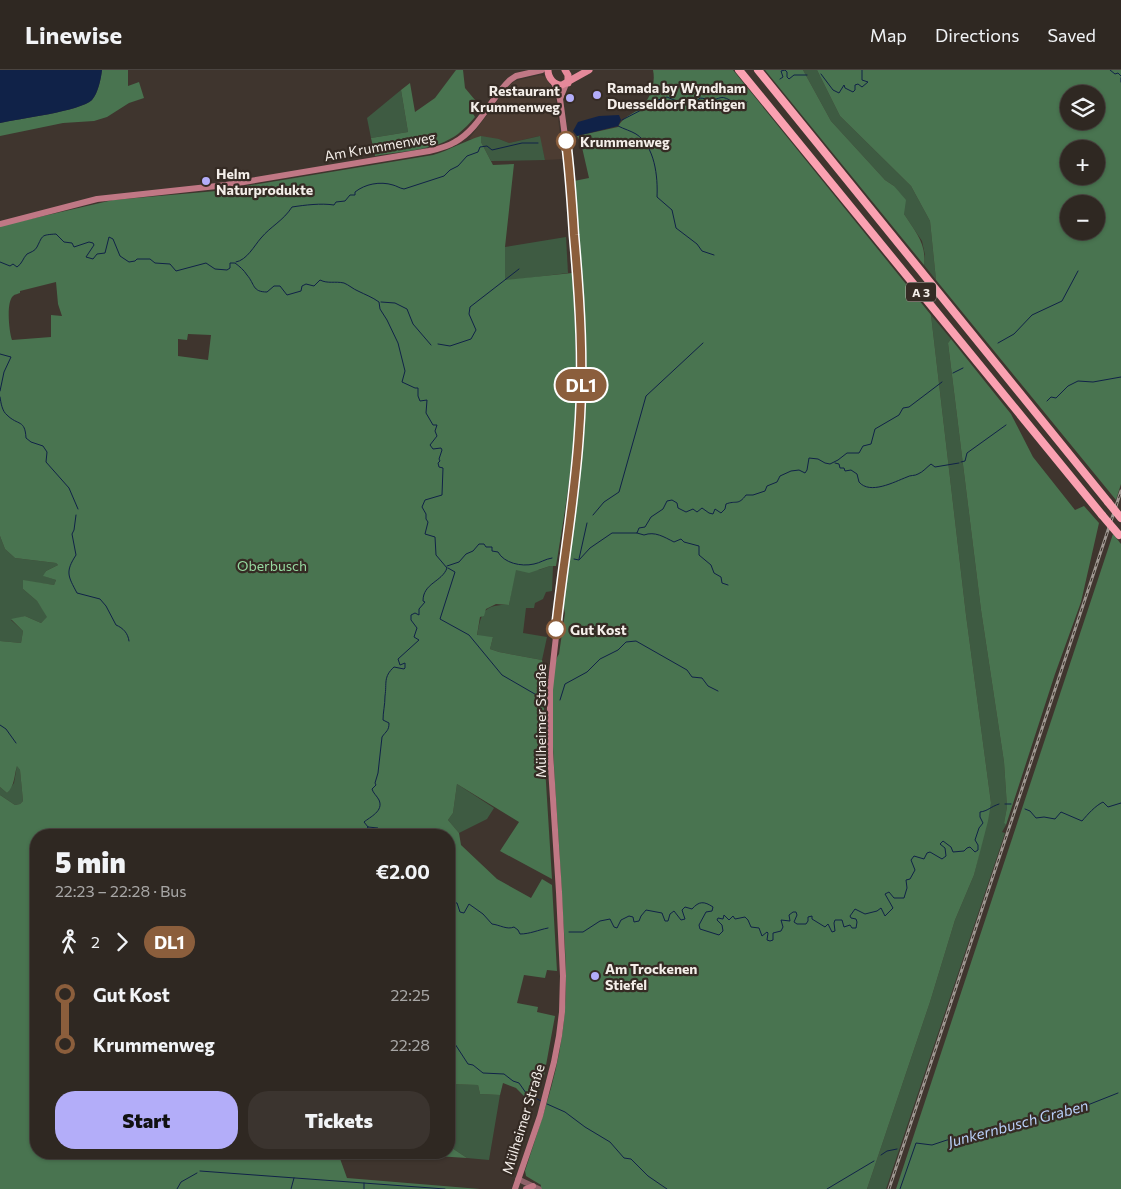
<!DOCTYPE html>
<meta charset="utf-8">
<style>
:root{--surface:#2f2822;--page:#3b342f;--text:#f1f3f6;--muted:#a7a6a5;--line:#4a4440;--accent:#b3adf9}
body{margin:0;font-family:Commissioner,sans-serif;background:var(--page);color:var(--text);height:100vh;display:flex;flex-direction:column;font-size:19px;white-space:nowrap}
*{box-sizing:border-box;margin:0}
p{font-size:16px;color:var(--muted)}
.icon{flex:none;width:28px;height:28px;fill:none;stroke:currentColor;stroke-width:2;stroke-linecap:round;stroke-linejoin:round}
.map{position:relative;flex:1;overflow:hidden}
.drawer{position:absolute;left:30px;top:759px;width:425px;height:330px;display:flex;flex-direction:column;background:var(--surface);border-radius:20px;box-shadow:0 1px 4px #0004,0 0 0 1px var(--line)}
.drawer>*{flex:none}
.badge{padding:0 10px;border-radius:16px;font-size:18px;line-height:32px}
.buttons{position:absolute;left:1060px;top:15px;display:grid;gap:10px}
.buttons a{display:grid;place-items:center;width:45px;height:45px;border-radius:50%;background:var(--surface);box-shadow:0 1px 4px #0004,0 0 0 1px var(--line);font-size:25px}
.map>.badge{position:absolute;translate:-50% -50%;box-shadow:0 0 0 2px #fff}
.legs{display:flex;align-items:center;gap:8px;height:55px;padding:0 25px;font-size:16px}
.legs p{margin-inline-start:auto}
.headline{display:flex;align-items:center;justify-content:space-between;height:85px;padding:0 25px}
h1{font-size:28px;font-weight:800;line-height:38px}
.cta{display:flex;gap:10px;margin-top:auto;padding:10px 25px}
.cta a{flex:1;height:58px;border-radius:20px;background:var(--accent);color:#111;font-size:20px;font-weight:800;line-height:58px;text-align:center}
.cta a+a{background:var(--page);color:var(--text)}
ul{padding:0 25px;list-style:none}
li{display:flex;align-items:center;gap:18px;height:50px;font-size:19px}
li i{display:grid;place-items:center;width:8px;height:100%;margin:0 6px;background:currentColor}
li i::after{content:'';width:12px;height:12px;margin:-6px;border:4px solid;border-radius:50%;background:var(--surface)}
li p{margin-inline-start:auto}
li:first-child i{background:linear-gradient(#0000 50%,currentColor 0)}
li:last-child i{background:linear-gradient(currentColor 50%,#0000 0)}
header{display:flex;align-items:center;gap:30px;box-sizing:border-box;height:70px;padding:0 25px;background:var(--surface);border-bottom:1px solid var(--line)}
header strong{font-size:24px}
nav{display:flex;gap:28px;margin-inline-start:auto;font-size:18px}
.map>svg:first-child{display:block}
.built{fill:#4c3c32}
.green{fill:#3e5b42}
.forest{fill:#497450;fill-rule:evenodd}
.water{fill:#102248}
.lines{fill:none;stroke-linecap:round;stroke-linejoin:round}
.stream{stroke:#102248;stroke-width:1}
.tertiary{stroke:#8f6269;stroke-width:5.5}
.secondary{stroke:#c07885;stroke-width:6}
.primary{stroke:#e5899a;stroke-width:7}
.motorway{stroke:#faa1b1;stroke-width:8}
.rail-casing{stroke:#9e9791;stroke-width:3}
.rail{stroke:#352b24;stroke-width:1;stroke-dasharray:4;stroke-linecap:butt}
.motorway-bridge{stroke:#faa1b1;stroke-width:8}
.line-1-casing{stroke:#fff;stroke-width:11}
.line-1{stroke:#8b5e3c;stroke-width:8}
.poi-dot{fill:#b3adf9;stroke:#352b24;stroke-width:2}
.stop-1-dot{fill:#fff;stroke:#8b5e3c;stroke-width:2.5}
.labels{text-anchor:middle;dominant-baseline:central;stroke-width:4.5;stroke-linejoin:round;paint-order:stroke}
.shield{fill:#352b24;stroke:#bbb4ae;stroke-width:1}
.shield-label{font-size:12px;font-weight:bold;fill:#f4eee9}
.poi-label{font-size:14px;font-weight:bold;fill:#f4eee9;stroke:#352b24;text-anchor:start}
.stop-label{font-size:14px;font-weight:bold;fill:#f4eee9;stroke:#352b24;text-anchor:start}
.street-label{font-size:14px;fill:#f4eee9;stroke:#352b24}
.park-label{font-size:14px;fill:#96d9a0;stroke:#352b24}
.water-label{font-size:15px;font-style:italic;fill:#b9cff8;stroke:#352b24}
</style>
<header>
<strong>Linewise</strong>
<nav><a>Map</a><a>Directions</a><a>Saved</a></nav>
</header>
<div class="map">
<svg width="1121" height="1119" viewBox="0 0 1121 1119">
<rect width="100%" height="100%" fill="#3f352e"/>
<!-- built -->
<polygon class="built" points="540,5 546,7 552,18 556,31 563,89 545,90 539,66 509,73 499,69 469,69 507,18 515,11"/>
<!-- green -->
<g class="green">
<polygon points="803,0 817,0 840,46 911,116 930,151 936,210 924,195 925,185 922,171 904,144 894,116 885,110 831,51"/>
<polygon points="401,20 408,62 371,68 367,48"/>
<polygon points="481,66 499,69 509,73 540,66 545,90 491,91 481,72"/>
<polygon points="566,167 568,203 505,211 505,177"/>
<polygon points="931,245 951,269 948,273 981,540 1004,692 1007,737 1004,753 1006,755 1002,762 1005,763 886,1119 867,1119 930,932 955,850 974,805 991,733 966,545"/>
<polygon points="0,466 5,479 15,488 56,493 58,495 46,501 44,506 56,510 54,515 23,511 23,519 37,531 48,547 41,553 25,546 11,550 23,561 21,573 0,571"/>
<path d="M550 496H553L552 521 546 522 543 529 535 533 534 538H526L523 563 547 567 542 590 499 582 490 579 493 567 477 566C481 543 483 534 509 535L515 500H539Z"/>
<polygon points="17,695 20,700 23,731 20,734 15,735 0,725 0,717 7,723 14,713"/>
<polygon points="457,714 494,738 487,749 459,763 448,750 453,743"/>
<polygon points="449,1014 478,1015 480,1024 500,1025 489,1090 467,1088 449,1076"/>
</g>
<!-- forest -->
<g class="forest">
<path d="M102 0H128V16L139 12 144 28 129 33 107 47 94 51 63 53 0 66V53C18 49 81 41 92 30 98 23 101 9 102 0Z"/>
<path d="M456 0H463L465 18 475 30 469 37 475 47C470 53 464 59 458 64 435 81 402 81 375 86L371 68 408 62 401 20 410 13 415 42 435 28Z"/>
<path d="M653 0H733L931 245 966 545 991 733 988 751 974 805 955 850 930 932 867 1119H540L541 1115 526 1106 525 1101C539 1057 556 1011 562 965 568 926 566 887 563 848 561 804 558 759 555 715 554 692 547 599 559 584L565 543 563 534 582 363 584 317 583 224 576 155 574 111 589 108 581 73 577 66 618 57C623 47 631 45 639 39 650 30 656 14 653 0Z"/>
<path d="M765 0H803L831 51 885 110 894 116 906 130 904 144C915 161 927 174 924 195Z"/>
<path d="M817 0H1121V414L1116 430 936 210 930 151 911 116 840 46ZM1069 24H1096V51H1069ZM1069 79H1096V106H1069ZM1069 134H1096V161H1069Z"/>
<path d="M481 66V72L493 95 514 94 505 177V210L572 203C576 256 577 311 574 364 571 408 563 452 556 496H550L529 503 516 500 509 535 496 534 486 539 484 546 480 547 477 565 493 567 490 579 499 582 542 590 544 599V681L552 809 500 781 519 752 457 714 453 743 448 750 459 763 461 775 497 809 531 828 542 809 552 815 557 901 547 900 545 908 524 905 517 933 538 937 537 942 555 946 544 1006 535 1032 526 1028 516 1018 503 1013 500 1025 480 1024 478 1015 449 1014V765H36V1082L338 1083 347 1108 480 1119H0V725L15 735 20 734 23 731 20 700 17 696C14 705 15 716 7 723L0 717V571L21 573 23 561 11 549 25 546 41 553 47 547 37 531 23 519V510L54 515 56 510 43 506 46 501 58 495 56 493 15 488 5 479 0 466V156L113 130 216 121 433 85C450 80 464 71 481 66ZM56 212 58 234 62 246 51 245V267L12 270C9 262 6 232 13 226 15 224 18 224 20 223V221ZM188 264 211 265 208 290 178 286V269L187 270Z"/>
<polygon points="951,269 1011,344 1033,387 1075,440 1084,436 1099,453 1081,532 1055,604 1006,755 1004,753 1007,737 1004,692 981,540 948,273"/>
<polygon points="1113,464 1121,474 1121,1119 896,1119"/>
<polygon points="449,1076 467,1088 390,1083 449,1082"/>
</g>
<!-- water -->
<g class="water">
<path d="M0 0H102C101 9 98 23 92 30 81 41 18 49 0 53Z"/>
<polygon points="619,45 621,50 618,56 577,66 573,61 578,52 599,46"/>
</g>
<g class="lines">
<!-- stream -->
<g class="stream">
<polyline points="1110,0 1115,4 1118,3 1121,6"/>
<polyline points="821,4 833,20 839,23 844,15 845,18 853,22 855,20 855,15 858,14 862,17 868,12 862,10 862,0"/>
<polyline points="1121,8 1121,12"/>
<polyline points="780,9 783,7 781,1 785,0 787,2 787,7 789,9 794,5 807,5"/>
<path d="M622 50 649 36 658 30 667 27C675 31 682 32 690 37L693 36 700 28C704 28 707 30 712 30 716 30 721 26 725 28 734 30 735 42 747 32"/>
<path d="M618 56C624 59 631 61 636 64 655 76 658 107 657 127L672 140 676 158 697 174 702 181 714 185"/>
<path d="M0 192 10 196 13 194 17 197C22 194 23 188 27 184 31 182 35 181 37 177 43 165 41 165 56 164L64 172 72 173 74 177 89 172 93 173 94 175 86 187 93 189 97 184 105 183 109 167 113 169 120 186 129 192 135 191 137 189H150L155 193 170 194 176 201 206 193 215 199 227 200 230 198V193H235C239 196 244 200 247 205 255 214 252 222 267 222L274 216H280L287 225 301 221 302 216 306 214 314 216 320 210C328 214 335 211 344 213 349 215 353 219 358 221 366 225 372 227 379 232L380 239 387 250 398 273 405 301 402 312 415 318H418V326L420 331 427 330 426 343 433 355H437L435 361 437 366 430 375 433 379 441 378 442 380 439 389 440 391 438 393 439 397 443 398 442 425 425 430 422 437 426 444V449L428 452 425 464 435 467 436 485 447 498C442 512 423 513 423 531L425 532 419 539V545L415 543 411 545V550L417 558 414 567 419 570 398 589 400 595 405 593V598L404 599 394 597C383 607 387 613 385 626 385 635 383 642 383 650L389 653C389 661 386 661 382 667L378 703 375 713 376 715 372 719C373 723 377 726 379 730 384 741 370 747 364 752L368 757 378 758 381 765"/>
<path d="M236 192C247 190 254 176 261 168 271 156 283 151 292 137 305 135 321 133 334 135L336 132 345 131 350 125H355V122C365 114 380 111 393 115 397 116 399 118 404 119L444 106 450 100 458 96 467 86 478 82 480 77 487 76 492 80 522 73H538"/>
<polyline points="381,232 395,233 407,239 413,254 431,275"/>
<polyline points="998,273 1014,264 1032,245 1062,231 1078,201"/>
<polyline points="438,274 450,276 471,269 476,260 469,244 470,237 519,199"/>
<polyline points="0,284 11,287 4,302 0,321"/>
<polyline points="953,303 963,298"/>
<path d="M0 327C1 333 2 341 7 345 18 356 25 349 26 368L31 372 43 376 47 382 46 392 69 418 78 439"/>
<polyline points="1047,331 1051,327 1056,328 1068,316 1078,311 1093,312 1121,307"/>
<polyline points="961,392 965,391 967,383 1006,355"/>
<path d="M835 393 839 394 840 398H844L845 401 851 400 857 404 859 412C870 425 894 412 907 407 910 405 915 406 918 404 923 402 927 397 931 394L935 397 959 393"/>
<path d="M76 445 74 460 72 464 76 485C65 502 68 506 77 523L100 529 106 536 116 555C123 558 128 563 129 571"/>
<polyline points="593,445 604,432 619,422 646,326 703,273"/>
<path d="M637 463 644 465C655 461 664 467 674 472L681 469 684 472 699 476V485L711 495 714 503 721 507 722 513 728 515"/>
<path d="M574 489 579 490 590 478 612 463H637L639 458 645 457 651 447 663 439 667 431 672 430 677 433 678 438 686 442 693 439 697 442 702 438 709 443 713 444 715 439 721 443 725 439 726 434C736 430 738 436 746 425H753L765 421 767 416 777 412 780 406 791 401 799 400 805 403 807 400 809 388 818 389 825 393 830 394 838 390 847 383H859L863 376 871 374 875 359 899 345 903 338 909 337 942 312"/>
<polyline points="579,489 587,453"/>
<path d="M447 496 459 492 466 484 473 481 479 474H484L486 477H492V481L498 482C504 493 521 497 534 494 540 493 545 489 552 488"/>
<polyline points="448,498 455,502 440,549 469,565 502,605 540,627"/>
<polyline points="560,630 565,614 587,602 600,589 618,580 626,572 636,571 687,600 692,607 702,608 708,616 718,621"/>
<polyline points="0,655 6,659 16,673"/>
<polyline points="1005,734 1011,734"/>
<path d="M1025 739 1030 741 1036 748 1044 747 1055 749 1061 742 1082 751C1088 744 1095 736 1103 732L1108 737 1121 733"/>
<polyline points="363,765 368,757"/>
<polyline points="385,765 387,763 390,765"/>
<path d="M449 834 452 832 457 833 460 842 464 843 469 834 483 844 492 854C500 855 507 860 514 857L518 860 520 864C530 864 538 860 548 858"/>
<path d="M569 862H583L600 851 610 849 614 857 617 858 621 850 629 846 633 847 634 852 639 851 641 846 646 840 662 843 665 851H668L670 844 674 841 681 850 685 849 682 840 685 837 692 839C699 831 704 831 713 837L712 841 706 842 699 855 700 859 719 865 723 861 722 855 717 850 718 848 723 849 724 845 729 850 733 846 735 849 745 847 748 850 751 857 759 858 762 866 767 862 768 863 767 870 770 871 773 870V863L781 861 783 857 781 850 790 851 789 845 793 842H796L797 845 794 852 797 854H806L808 851V847L812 846V849L825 857 828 854 832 862 835 861 834 853 835 850H842L844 857 850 855 852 858H856L857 852 856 849 851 848 850 846 855 839 865 844 877 841 881 838 885 846 893 838 885 824 889 822 894 828H904L907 818 906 810 910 809 915 800 911 790 914 786 924 789 927 783 930 782 942 789 946 786 945 778 940 774 943 771 951 777 953 782 964 781 967 778 970 777 975 782 978 780V775L975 770 979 758 983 753 980 747V742C988 741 990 737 999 734"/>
<polyline points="449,973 455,974 468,994 473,995 483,1003 504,1004 513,1011 519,1013 526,1023 541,1031"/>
<polyline points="547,1034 565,1042 585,1057 610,1072 624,1088 631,1089 648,1106 667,1119"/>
<polyline points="881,1085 887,1081 897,1079"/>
<polyline points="200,1101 445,1119"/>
<polyline points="177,1119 181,1112 197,1103"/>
<polyline points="291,1119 294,1108"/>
<polyline points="364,1119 364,1113"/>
<polyline points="827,1119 874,1091"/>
<polyline points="900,1119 916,1073 932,1075 947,1070 994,1062 1013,1054 1080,1038 1118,1023"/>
</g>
<!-- tertiary -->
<polyline class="tertiary" points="518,1109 539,1119"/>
<!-- secondary -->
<g class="secondary">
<polyline points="560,29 566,14"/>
<path d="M0 154 97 129 226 115 429 81C438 79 447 77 455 72 479 59 490 29 510 10L516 6 542 0"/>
<polyline points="515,1119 540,1046 554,992 559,966 562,942 563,906 559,822 550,682 550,620 579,362 581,276 580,234 571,111 560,29 554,13"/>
<polyline points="526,1119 533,1116"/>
</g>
<!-- primary -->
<g class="primary">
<path d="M548 0C548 8 554 15 562 15L589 0"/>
<polyline points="565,0 568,5 568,13"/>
</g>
<!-- motorway -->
<g class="motorway">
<polyline points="739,0 1102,445"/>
<polyline points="758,0 1108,432"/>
</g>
<!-- rail casing -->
<g class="rail-casing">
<polyline id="rail" points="889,1119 1121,421"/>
</g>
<!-- rail -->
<use href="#rail" class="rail"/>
<!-- motorway-bridge -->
<g class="motorway-bridge">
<polyline points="1108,432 1121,448"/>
<polyline points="1102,445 1119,465"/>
</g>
</g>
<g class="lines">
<!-- line-1 casing -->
<g class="line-1-casing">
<path id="line-1" d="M556 559C563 493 575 428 579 363 584 297 580 231 574 165 572 133 570 102 566 71"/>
</g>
<!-- line-1 -->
<use href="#line-1" class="line-1"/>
</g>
<!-- markers -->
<g class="poi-dot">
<circle cx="597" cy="25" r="5"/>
<circle cx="570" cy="28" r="5"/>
<circle cx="206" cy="111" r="5"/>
<circle cx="595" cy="906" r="5"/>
</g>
<g class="stop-1-dot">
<circle cx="566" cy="71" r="9"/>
<circle cx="556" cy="559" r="9"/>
</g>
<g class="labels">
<!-- shield labels -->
<rect class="shield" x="906" y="212.5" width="30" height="19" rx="4"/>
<g class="shield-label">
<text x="921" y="222">A 3</text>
</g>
<!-- poi labels -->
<g class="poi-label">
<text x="607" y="17">Ramada by Wyndham<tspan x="607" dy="16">Duesseldorf Ratingen</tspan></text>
<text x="560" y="20" text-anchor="end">Restaurant<tspan x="560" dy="16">Krummenweg</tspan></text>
<text x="216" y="103">Helm<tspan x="216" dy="16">Naturprodukte</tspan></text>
<text x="605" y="898">Am Trockenen<tspan x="605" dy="16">Stiefel</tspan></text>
</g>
<!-- stop labels -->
<g class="stop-label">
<text x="580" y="71">Krummenweg</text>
<text x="570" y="559">Gut Kost</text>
</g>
<!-- street labels -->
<g class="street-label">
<text transform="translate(380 76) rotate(-10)">Am Krummenweg</text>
<text transform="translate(540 651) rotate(-90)">Mülheimer Straße</text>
<text transform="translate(523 1049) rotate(-73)">Mülheimer Straße</text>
</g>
<!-- park labels -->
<g class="park-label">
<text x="272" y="495">Oberbusch</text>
</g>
<!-- water labels -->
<g class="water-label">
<text transform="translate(1018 1053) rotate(-15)">Junkernbusch Graben</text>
</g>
</g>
</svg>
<div class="buttons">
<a><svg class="icon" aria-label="layers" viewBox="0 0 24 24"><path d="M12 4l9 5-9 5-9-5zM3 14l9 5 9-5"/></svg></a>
<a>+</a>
<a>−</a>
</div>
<b class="badge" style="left:581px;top:315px;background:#8b5e3c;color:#fff">DL1</b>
<section class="drawer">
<div class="headline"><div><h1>5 min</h1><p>22:23 – 22:28 · Bus</p></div><b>€2.00</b></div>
<div class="legs"><svg class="icon" aria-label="walk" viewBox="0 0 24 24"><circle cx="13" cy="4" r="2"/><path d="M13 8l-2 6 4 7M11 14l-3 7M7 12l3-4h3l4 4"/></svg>2<svg class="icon" aria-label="forward" viewBox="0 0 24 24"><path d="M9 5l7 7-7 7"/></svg><b class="badge" style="background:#8b5e3c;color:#fff">DL1</b></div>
<ul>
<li><i style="color:#8b5e3c"></i><b>Gut Kost</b><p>22:25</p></li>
<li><i style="color:#8b5e3c"></i><b>Krummenweg</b><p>22:28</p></li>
</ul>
<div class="cta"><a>Start</a><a>Tickets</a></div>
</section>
</div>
